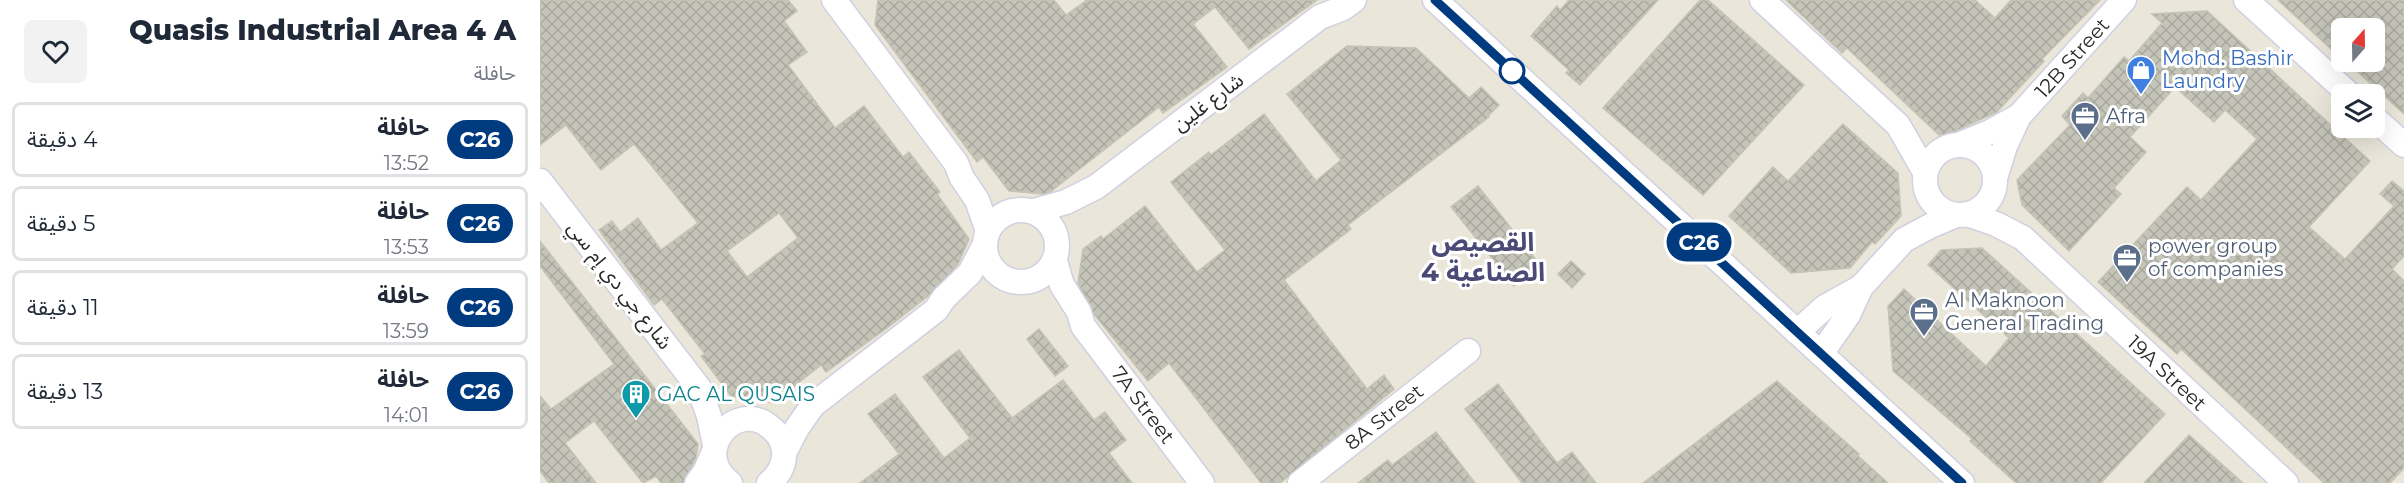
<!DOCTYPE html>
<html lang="ar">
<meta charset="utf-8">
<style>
:root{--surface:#fff;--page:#f2f2f3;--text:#1f2937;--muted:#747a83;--line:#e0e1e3}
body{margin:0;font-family:Montserrat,"Noto Sans Arabic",sans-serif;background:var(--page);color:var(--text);direction:rtl;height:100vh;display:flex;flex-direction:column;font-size:22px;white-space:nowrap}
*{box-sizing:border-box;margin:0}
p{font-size:20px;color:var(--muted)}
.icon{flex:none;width:33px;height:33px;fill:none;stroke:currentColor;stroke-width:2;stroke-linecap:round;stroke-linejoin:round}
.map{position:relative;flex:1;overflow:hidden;direction:ltr}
.panel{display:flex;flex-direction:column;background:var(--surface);width:540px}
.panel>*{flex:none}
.badge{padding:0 12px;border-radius:20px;font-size:21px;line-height:39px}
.needle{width:39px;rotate:20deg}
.controls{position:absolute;left:1791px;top:18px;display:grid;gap:12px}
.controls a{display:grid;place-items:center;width:54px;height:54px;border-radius:9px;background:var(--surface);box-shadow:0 6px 24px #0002;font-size:30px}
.map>.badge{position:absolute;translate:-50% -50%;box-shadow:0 0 0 3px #fff}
.round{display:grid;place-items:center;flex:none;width:63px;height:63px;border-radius:9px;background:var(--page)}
.overview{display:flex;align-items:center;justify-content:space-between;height:102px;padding:0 24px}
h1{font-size:28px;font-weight:800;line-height:45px}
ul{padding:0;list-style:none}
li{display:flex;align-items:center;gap:18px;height:75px;margin:0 12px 9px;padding:0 12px;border:3px solid var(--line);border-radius:9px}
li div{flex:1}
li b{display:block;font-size:22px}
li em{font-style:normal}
li .badge{min-width:66px;font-weight:700;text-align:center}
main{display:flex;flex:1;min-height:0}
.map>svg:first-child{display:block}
.building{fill:url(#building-cross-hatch);stroke:#c5c3b4;stroke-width:1.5;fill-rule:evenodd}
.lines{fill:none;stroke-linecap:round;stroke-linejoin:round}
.minor-casing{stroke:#d0d0e1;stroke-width:27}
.minor{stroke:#fff;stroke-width:24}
.line-casing{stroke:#fff;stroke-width:14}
.line{stroke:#003b80;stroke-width:9}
.stop-dot{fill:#fff;stroke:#003b80;stroke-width:3}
.labels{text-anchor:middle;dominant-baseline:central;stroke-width:6;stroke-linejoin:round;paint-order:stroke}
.street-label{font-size:20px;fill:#282828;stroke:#fff}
.shop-label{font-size:20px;fill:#366cbe;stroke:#fff;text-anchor:start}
.service-label{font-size:20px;fill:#4e5e75;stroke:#fff;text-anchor:start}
.culture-label{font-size:20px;fill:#0d838f;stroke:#fff;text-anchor:start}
.district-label{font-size:26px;font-weight:bold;fill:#4b4a77;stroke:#fff}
</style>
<main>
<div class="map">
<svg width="1864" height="483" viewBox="0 0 1864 483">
<defs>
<pattern id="building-cross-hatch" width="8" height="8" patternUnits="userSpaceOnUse" patternTransform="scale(1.5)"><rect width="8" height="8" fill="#c5c4b9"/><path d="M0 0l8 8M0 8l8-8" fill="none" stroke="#a9a89f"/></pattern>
</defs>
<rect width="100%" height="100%" fill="#eae6da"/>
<!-- building -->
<g class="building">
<path d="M0 0H248L257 11 244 21 267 52 248 65 295 128 324 106 363 157 369 152 400 192 397 194 429 239 418 264 388 296 347 328 286 372 281 365 233 403 191 396 161 356 165 354 122 299 114 305 59 230 72 221 80 232 98 218 121 250 158 223 94 144 61 170 26 125 0 145ZM239 213 258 238 207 277 187 251Z"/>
<polygon points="338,0 514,0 526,15 547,0 777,0 709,49 675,7 653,24 687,67 623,113 619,107 510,192 503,194 469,191 443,157 437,162 335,25"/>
<polygon points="1029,0 1118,0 1040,85 1026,73 1029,70 991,36 1017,6 1020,10"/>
<polygon points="1160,0 1168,0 1264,85 1163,195 1063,108"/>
<polygon points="1246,0 1435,0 1455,18 1471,0 1560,0 1502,59 1504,61 1457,112 1409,134 1399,135 1307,48 1302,53"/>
<polygon points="1738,0 1864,0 1864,114 1807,62 1834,62 1834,28 1802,28 1802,59"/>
<polygon points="1667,11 1830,161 1769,227 1805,259 1854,206 1840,194 1852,181 1864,191 1864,256 1852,269 1864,281 1864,468 1850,483 1784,483 1641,349 1637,354 1558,282 1647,187 1661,200 1717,139 1685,110 1674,122 1635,87 1590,137 1606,152 1574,188 1581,194 1529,251 1482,205 1477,180 1530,125 1522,116 1543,93 1548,98 1584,57 1589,61 1622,23 1612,14"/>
<polygon points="807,46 876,48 929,98 941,87 959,105 948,116 949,117 808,225 811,229 744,280 827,389 844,375 854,389 740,483 721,483 629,363 608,381 554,314 538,283 543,249 561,236 563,239 605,206 657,272 685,250 631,182 669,152 671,155 724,114 776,181 801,160 747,94"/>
<polygon points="1303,124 1358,173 1361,216 1335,244 1332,242 1310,268 1251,273 1189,216 1233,167 1248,181"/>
<polygon points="938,186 1000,265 974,286 911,207"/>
<polygon points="0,241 158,444 156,458 143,483 121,483 116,476 103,483 54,421 25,443 56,483 9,483 0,471 0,396 11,409 74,364 0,266"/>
<polygon points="1442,248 1625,414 1561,483 1476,483 1430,441 1432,439 1353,371 1348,306 1364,289 1446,366 1469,338 1388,265 1401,250"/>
<polygon points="1031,261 1045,274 1032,288 1018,274"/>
<polygon points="499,329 528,366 515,376 487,339"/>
<polygon points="419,350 472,418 523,380 554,420 565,412 586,440 569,453 592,483 320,483 359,454 328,414 355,394 404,458 430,438 383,377"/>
<polygon points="1237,381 1319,454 1317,455 1348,483 1103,483"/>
<polygon points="958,384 1017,463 1032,452 1056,483 982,483 925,409"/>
<polygon points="896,432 935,483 818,483 848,460 852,465"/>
<polygon points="1649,435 1703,483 1604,483"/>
</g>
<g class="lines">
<!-- minor casing -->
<g class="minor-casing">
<g id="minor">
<polyline points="294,0 416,163 422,178 437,200 448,231"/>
<polyline points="895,0 1422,483"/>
<polyline points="1222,0 1358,125 1385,172"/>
<polyline points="1706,0 1809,94"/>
<polyline points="1834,118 1864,145"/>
<polyline points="1418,145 1450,132 1479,116"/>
<circle cx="1420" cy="180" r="35"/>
<polyline points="1455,178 1465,146 1479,116 1584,0"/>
<polyline points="0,181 159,388 169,416 175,445"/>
<circle cx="481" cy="246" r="36"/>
<polyline points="494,211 526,202 556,187 780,17 803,8 814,0"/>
<polyline points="1427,214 1456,224 1483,238 1746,483"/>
<polyline points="515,261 522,285 539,312 543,326 662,483"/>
<polyline points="1257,332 1285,307 1321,287"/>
<polyline points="1281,354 1308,315 1321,287 1364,240 1390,226 1416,215"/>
<polyline points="244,453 257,428 273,405 396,310 404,298 430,273 445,244"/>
<polyline points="157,483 165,472 174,452"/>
<path d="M190 483C150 453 195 398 230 427 238 433 243 441 244 451 245 464 239 475 229 483"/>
<polyline points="760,483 928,351"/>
</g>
</g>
<!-- minor -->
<use href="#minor" class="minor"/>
</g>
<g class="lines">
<!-- line casing -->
<g class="line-casing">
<polyline id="line" points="895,0 1422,483"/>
</g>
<!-- line -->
<use href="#line" class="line"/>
</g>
<!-- icons -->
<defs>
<g id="shop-pin" transform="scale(1.5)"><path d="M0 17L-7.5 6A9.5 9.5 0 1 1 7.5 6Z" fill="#3f7fe0" stroke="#fff"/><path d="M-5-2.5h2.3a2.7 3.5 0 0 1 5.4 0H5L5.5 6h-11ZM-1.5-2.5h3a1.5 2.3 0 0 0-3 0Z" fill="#fff"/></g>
<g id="office-pin" transform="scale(1.5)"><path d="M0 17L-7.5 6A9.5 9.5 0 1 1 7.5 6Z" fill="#5c6f8a" stroke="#fff"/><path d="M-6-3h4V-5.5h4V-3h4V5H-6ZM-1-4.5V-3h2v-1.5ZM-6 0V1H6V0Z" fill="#fff"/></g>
<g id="building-pin" transform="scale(1.5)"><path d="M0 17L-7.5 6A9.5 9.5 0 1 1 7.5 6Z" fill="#0f9aa8" stroke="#fff"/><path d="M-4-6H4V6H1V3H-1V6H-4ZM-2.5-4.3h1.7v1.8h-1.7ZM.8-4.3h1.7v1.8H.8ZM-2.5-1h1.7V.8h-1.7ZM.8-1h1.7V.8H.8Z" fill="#fff"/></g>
</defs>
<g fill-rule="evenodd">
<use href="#shop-pin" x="1601" y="70"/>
<use href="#office-pin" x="1545" y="116"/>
<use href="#office-pin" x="1587" y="258"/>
<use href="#office-pin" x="1384" y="312"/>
<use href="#building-pin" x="96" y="394"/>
</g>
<!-- markers -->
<circle class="stop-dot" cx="972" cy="71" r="12"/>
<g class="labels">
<!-- street labels -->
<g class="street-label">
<text transform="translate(1532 58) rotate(-48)">12B Street</text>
<text transform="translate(668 102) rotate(-37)">شارع غلين</text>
<text transform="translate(80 285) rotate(52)">شارع جي دي إم سي</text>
<text transform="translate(1627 373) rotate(43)">19A Street</text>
<text transform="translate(603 405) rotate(53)">7A Street</text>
<text transform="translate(844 417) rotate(-38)">8A Street</text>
</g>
<!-- shop labels -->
<g class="shop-label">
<text x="1622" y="58">Mohd. Bashir<tspan x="1622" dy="23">Laundry</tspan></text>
</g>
<!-- service labels -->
<g class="service-label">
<text x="1566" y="116">Afra</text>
<text x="1608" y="246">power group<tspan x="1608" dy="23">of companies</tspan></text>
<text x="1405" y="300">Al Maknoon<tspan x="1405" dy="23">General Trading</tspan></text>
</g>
<!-- culture labels -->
<g class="culture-label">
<text x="117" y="394">GAC AL QUSAIS</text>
</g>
<!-- district labels -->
<g class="district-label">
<text x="943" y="242">القصيص<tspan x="943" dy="30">الصناعية 4</tspan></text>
</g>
</g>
</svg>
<div class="controls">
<a><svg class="needle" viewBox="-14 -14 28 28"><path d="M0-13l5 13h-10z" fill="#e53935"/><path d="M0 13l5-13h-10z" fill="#747a83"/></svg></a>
<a><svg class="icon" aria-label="layers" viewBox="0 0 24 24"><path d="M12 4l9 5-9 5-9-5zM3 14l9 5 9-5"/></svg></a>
</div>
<b class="badge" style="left:1159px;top:242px;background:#003b80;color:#fff">C26</b>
</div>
<section class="panel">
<div class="overview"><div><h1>Quasis Industrial Area 4 A</h1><p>حافلة</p></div><a class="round"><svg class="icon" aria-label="heart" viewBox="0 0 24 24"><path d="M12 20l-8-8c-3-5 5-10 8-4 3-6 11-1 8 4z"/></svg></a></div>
<ul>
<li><span class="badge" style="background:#003b80;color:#fff">C26</span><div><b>حافلة</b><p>13:52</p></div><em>4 دقيقة</em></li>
<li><span class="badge" style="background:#003b80;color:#fff">C26</span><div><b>حافلة</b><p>13:53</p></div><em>5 دقيقة</em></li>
<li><span class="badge" style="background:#003b80;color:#fff">C26</span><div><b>حافلة</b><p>13:59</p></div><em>11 دقيقة</em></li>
<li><span class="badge" style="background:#003b80;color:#fff">C26</span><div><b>حافلة</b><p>14:01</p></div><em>13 دقيقة</em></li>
</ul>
</section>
</main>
